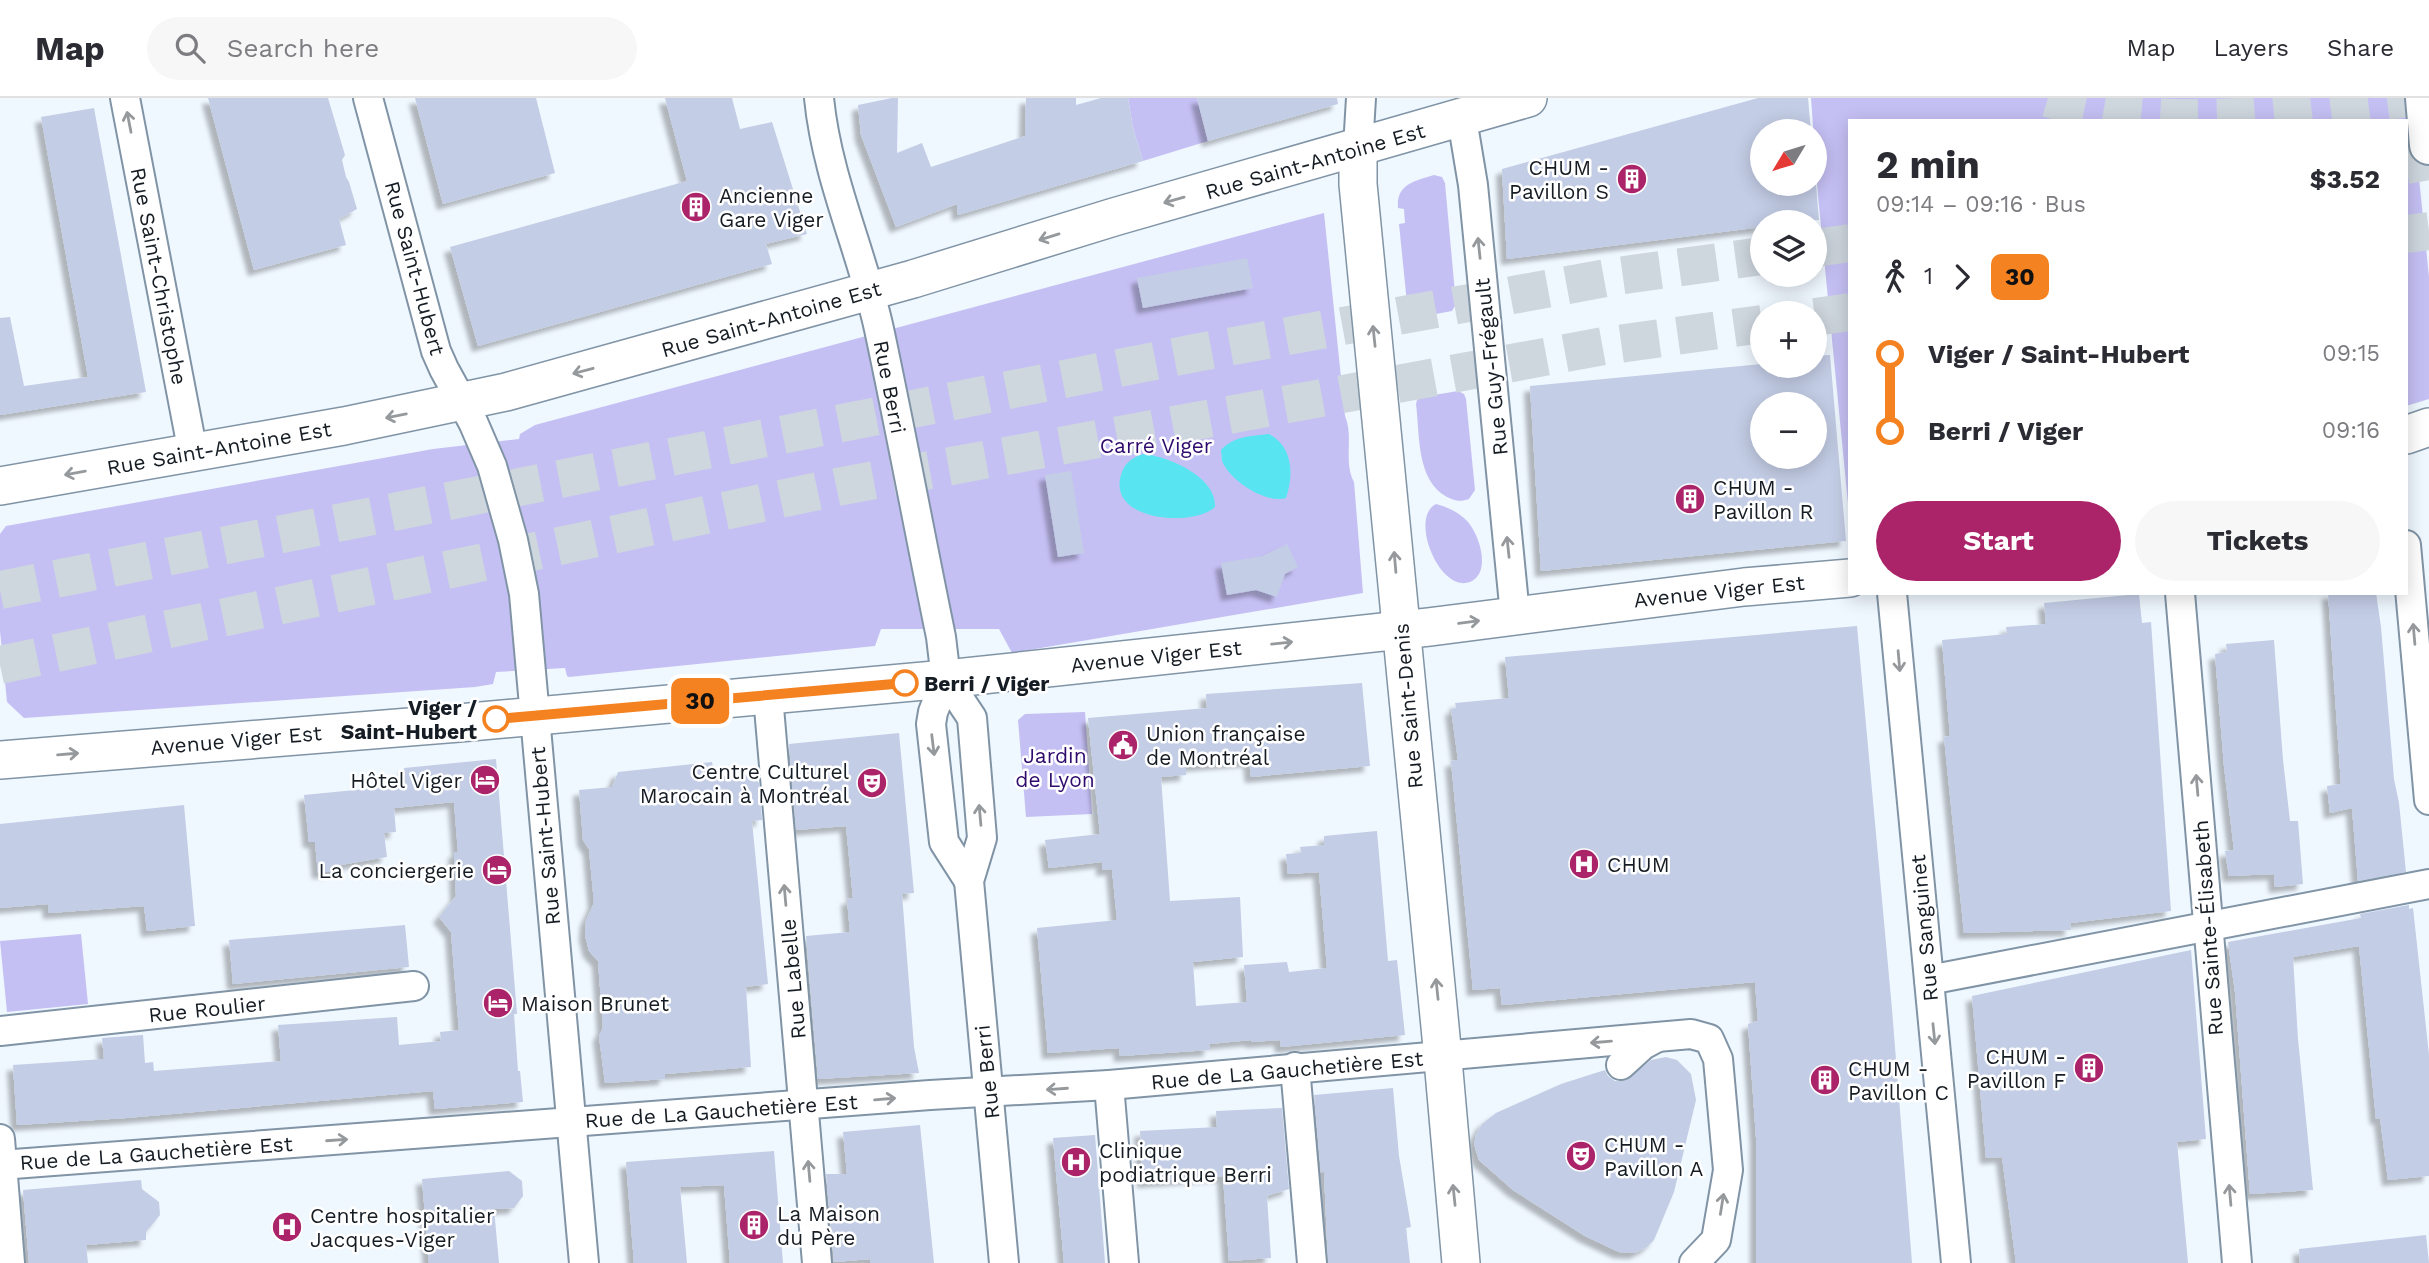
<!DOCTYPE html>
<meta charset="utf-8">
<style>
:root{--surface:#fff;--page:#f7f7f7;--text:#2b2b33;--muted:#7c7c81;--line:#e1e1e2;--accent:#ab246a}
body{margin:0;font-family:"Work Sans",sans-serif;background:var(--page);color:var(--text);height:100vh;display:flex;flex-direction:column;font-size:26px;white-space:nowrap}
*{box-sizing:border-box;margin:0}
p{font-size:23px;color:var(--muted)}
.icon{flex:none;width:38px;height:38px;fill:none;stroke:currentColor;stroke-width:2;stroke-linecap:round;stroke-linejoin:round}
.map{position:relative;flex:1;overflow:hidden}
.panel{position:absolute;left:1848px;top:21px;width:560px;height:476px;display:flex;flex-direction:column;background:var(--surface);border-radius:0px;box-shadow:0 4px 18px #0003}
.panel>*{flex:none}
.badge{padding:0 14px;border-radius:10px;font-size:24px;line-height:46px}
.needle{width:46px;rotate:232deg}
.tools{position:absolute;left:1750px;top:21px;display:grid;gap:14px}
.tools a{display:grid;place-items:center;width:77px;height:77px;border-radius:50%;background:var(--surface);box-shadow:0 4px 18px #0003;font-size:35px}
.map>.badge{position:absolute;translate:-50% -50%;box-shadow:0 0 0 4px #fff}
.legs{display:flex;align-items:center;gap:10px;height:77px;padding:0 28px;font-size:23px}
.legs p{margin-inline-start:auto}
.summary{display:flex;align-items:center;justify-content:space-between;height:119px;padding:0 28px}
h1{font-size:38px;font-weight:700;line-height:52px}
.action{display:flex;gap:14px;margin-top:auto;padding:14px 28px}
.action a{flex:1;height:80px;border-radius:42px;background:var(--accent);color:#fff;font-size:28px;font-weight:700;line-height:80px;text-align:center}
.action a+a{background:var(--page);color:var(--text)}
ul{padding:0 28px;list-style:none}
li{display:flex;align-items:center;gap:24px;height:77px;font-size:26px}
li i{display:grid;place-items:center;width:10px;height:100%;margin:0 9px;background:currentColor}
li i::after{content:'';width:18px;height:18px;margin:-9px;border:5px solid;border-radius:50%;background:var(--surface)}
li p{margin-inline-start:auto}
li:first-child i{background:linear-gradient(#0000 50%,currentColor 0)}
li:last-child i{background:linear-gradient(currentColor 50%,#0000 0)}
header{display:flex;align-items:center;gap:42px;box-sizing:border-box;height:98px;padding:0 35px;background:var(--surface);border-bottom:2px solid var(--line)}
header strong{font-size:33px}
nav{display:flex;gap:38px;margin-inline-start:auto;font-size:24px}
.search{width:490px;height:63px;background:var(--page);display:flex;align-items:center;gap:18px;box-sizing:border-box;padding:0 24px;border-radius:38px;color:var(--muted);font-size:26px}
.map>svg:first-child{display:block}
.green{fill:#c5c0f4}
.water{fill:#59e4f1}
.building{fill:#c3cde5;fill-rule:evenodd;filter:url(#shadow)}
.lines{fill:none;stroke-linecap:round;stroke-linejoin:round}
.highway-tunnel{stroke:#ced6de;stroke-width:38;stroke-dasharray:38 19;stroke-linecap:butt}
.minor-casing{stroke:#8094a6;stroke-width:32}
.major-casing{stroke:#8094a6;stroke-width:40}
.highway-casing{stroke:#8094a6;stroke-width:42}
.minor{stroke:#fff;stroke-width:28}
.major{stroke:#fff;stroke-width:37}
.highway{stroke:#fff;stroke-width:38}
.oneway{stroke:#96999c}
.line-1-casing{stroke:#fff;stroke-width:16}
.line-1{stroke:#f58220;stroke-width:10}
.stop-1-dot{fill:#fff;stroke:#f58220;stroke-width:3.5}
.labels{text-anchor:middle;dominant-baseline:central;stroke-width:5;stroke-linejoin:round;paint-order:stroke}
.street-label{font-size:21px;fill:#151c23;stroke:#fff}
.poi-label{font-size:21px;fill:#151c23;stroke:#fff;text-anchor:start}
.park-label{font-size:21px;fill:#2f0b6e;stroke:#fff}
.stop-label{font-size:21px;font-weight:bold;fill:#151c23;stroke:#fff;text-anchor:start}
</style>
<header>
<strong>Map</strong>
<div class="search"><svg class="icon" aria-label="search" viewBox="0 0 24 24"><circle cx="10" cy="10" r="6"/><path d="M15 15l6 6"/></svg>Search here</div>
<nav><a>Map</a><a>Layers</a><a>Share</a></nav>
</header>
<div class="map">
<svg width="2429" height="1165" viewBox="0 0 2429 1165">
<defs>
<filter id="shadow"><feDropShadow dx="-6" dy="6" stdDeviation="2" flood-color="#0004"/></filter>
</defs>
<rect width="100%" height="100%" fill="#eff7ff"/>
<!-- green -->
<g class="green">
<polygon points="1128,0 1197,0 1208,43 1143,63 1133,30"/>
<polygon points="1811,0 2411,0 2429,179 2429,301 2406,308 2406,23 1850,23 1850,426 1818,98"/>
<path d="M1434 77 1442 79 1445 85 1456 206 1452 213 1414 220 1408 215 1399 126 1405 125 1404 111 1398 110C1396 86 1415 83 1434 77Z"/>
<path d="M1324 115 1345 318C1354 339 1343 363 1354 384L1363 495 1012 555 999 531H881L875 548 569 579 567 578 565 570 496 574 493 586 475 589 24 620 7 604 0 533V436L6 428 433 351 519 341 520 336 535 327Z"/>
<path d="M1458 293 1464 296 1466 301 1475 392 1469 401C1460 404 1455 403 1447 399 1416 382 1420 337 1416 306L1417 302 1422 299Z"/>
<path d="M1436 406C1448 409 1460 415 1468 424 1479 437 1491 472 1472 483 1441 499 1408 420 1436 406Z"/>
<polygon points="1085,614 1092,716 1026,719 1018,622 1025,616"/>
<polygon points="81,836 88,906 7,914 0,843"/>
</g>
<!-- water -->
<g class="water">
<path d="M1269 336C1293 349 1294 376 1286 400 1266 406 1230 383 1222 363 1222 362 1221 352 1221 352 1234 338 1251 338 1269 336Z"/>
<path d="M1143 356C1168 358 1217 379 1215 409 1195 429 1107 424 1121 377 1124 366 1131 360 1143 356Z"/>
</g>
<!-- building -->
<g class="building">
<polygon points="208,0 328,0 345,57 342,62 346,79 349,84 357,111 339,121 346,147 254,172"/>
<polygon points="415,0 536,0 555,75 443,106"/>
<polygon points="665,0 732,0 740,31 772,24 807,136 766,146 772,166 478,248 450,149 687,83"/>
<polygon points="892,0 898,0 897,55 922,45 931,69 1025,38 1026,0 1076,0 1076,7 1101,0 1128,0 1133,30 1143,63 958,117 957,106 896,129 861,37 858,7"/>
<polygon points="1197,0 1337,0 1338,6 1208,43"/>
<polygon points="1758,0 1808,0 1811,33 1762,33 1762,86 1816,86 1819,122 1762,124 1762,129 1507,161 1502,71"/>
<polygon points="94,10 146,294 0,317 0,220 10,219 24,288 88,279 41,19"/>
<polygon points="1247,160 1253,190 1143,210 1137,180"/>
<path d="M1830 257 1846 443 1541 473 1530 288 1762 266V268H1815V258ZM1762 306H1815V359H1762Z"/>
<polygon points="1071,373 1084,455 1058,459 1045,377"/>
<polygon points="1287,446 1298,469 1285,476 1277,499 1256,492 1227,497 1221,465 1263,458"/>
<polygon points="2328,495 2376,495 2381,529 2394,681 2399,705 2406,774 2358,783 2352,710 2330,715 2327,688 2341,686"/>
<polygon points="2139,496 2142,525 2151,524 2171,813 2070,825 2071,832 1964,835 1944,639 1950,638 1942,542 2007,536 2006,529 2046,526 2044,505"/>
<polygon points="1857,528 1892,911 1912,1165 1756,1165 1756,1039 1748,926 1758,923 1755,884 1502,907 1500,890 1473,892 1451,663 1458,662 1451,611 1456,610 1455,605 1509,600 1505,559"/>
<polygon points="2274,542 2283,662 2290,723 2298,723 2303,786 2275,789 2274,776 2229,778 2225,753 2234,752 2224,668 2215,556 2227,554 2226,546"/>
<polygon points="1362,585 1370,668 1251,679 1249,663 1186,668 1186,677 1161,679 1170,803 1240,799 1243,859 1193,864 1196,908 1247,904 1244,867 1287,864 1289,874 1327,870 1319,774 1288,776 1286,756 1301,755 1300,749 1324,747 1324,738 1377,733 1388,863 1397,862 1405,937 1281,949 1280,942 1251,944 1251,942 1209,946 1210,952 1120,958 1119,950 1048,955 1037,830 1117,822 1112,771 1102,772 1102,764 1049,770 1045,742 1100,736 1088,620 1207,610 1206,596"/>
<polygon points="899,635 914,795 902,796 914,949 919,975 818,981 806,838 850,834 847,801 853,800 846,728 796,732 789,646"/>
<polygon points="496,661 517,916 514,916 518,973 520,973 523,1004 435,1011 433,993 126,1020 17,1027 13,967 104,961 102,940 143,937 145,965 153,964 154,973 281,963 278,927 397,919 399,947 441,943 440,934 459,932 451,834 439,819 456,798 454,754 458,754 454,704 394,710 396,734 384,735 387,759 340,767 340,772 318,775 315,744 309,744 304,697 406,687 404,670"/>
<polygon points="712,664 715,679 751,677 759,685 762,722 752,723 768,886 746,889 751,969 665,976 665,981 605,985 599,938 603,930 598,863 589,853 585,837 586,823 594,805 589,751 583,742 579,692 612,689 618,674"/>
<polygon points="184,707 195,828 147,833 144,808 49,815 48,806 0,810 0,726"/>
<polygon points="2409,807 2409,811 2413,810 2429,957 2429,1078 2388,1082 2380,1020 2376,1021 2359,848 2293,859 2298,941 2313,1092 2250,1096 2235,894 2228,844 2361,820 2360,816"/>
<polygon points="405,827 409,869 233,886 229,842"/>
<polygon points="2191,852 2206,1041 2177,1044 2188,1165 2016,1165 2002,1059 1986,1060 1972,898"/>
<polygon points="1666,959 1677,962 1691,976 1696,1002 1674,1094 1654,1142 1647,1149 1635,1155 1619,1154 1585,1138 1513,1092 1479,1062 1474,1046 1476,1037 1482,1026 1496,1015 1561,986 1605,972 1608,978 1615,983 1625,983 1651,962"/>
<polygon points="1393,990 1399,1058 1411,1129 1406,1130 1410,1165 1328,1165 1324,1073 1321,1075 1314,997"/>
<polygon points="1282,1010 1289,1091 1267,1098 1271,1160 1229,1163 1223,1078 1143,1084 1140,1033 1217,1029 1216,1013"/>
<polygon points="920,1027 934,1165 870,1165 870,1161 834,1164 826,1076 847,1076 843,1034"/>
<polygon points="1095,1037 1105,1165 1064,1165 1053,1040"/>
<polygon points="774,1053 783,1165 730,1165 724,1087 680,1089 687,1165 634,1165 626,1064"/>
<polygon points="509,1073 522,1083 523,1098 514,1110 494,1111 499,1165 429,1165 422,1081"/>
<polygon points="141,1082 142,1091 159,1104 160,1117 146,1134 146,1142 86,1147 88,1165 29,1165 23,1092"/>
<polygon points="2426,1137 2429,1165 2300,1165 2299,1151"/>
</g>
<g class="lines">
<!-- highway-tunnel -->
<g class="highway-tunnel">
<path d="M2048 0C2166 37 2288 15 2408 0"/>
<polyline points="2406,67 2429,63"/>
<polyline points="2406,136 2429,133"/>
<polyline points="1815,150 1850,145"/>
<polyline points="1815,219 1850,214"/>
<polyline points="0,492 1195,255 1617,178 1762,158"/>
<polyline points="0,567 837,389 1604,248 1762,226"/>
</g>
<!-- minor casing -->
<g class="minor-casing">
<g id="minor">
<polyline points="125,0 193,355"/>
<polyline points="368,0 436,253 444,271 473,324 492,368 513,442 524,496 584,1165"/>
<path d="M819 0C827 81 862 153 879 231 901 334 920 437 941 539L946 581 972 620 982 740 969 783 1004 1165"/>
<polyline points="1462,21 1473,87 1515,517"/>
<polyline points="1358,50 1361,0"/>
<polyline points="2406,447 2429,702"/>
<polyline points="1892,495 1956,1165"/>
<polyline points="2180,495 2237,1165"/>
<polyline points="946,581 933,614 931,626 944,744 969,783"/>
<polyline points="768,598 817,1165"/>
<polyline points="1929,882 2429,786"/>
<polyline points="0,933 414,888"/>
<polyline points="1621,967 1643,947 1658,939"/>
<polyline points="1295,969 1312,1165"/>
<polyline points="1109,987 1124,1165"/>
<polyline points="0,1041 10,1165"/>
<polyline points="0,1067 930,997 1109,987 1691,936 1709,941 1718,961 1728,1072 1716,1142 1694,1165"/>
</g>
</g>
<!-- major casing -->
<g class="major-casing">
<g id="major">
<polyline points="1358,50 1358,86 1441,939 1461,1165"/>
<polyline points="2406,337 2429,329"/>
<polyline points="0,388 344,328 506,294 913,181 1114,119 1528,0"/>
<polyline points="0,662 459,625 946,581 1429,529 1744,489 1850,480"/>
</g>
</g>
<!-- highway casing -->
<g class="highway-casing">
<polyline id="highway" points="2425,0 2429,47"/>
</g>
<!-- minor -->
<use href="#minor" class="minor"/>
<!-- major -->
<use href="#major" class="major"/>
<!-- highway -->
<use href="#highway" class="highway"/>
</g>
<!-- one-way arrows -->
<defs><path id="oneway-shaft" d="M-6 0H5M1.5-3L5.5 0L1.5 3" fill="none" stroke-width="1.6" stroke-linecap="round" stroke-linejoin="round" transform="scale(1.75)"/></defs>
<g class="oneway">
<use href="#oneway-shaft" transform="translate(129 24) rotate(-101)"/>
<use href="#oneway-shaft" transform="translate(1174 102) rotate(164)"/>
<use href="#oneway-shaft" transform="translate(1049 139) rotate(163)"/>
<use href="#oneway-shaft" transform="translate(1479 150) rotate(-96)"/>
<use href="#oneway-shaft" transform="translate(1374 238) rotate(-96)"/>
<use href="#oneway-shaft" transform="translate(583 273) rotate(165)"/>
<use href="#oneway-shaft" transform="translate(396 318) rotate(169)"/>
<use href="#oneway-shaft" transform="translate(75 375) rotate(170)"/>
<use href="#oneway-shaft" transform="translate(1508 449) rotate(-96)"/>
<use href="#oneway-shaft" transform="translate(1395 464) rotate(-95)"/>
<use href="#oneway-shaft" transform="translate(1469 524) rotate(-8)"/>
<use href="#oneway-shaft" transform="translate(2414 536) rotate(-95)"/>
<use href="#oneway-shaft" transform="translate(1282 545) rotate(-6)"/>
<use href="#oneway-shaft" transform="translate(1899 563) rotate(85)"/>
<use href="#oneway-shaft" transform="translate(933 647) rotate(83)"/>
<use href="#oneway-shaft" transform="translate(68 656) rotate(-5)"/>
<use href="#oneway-shaft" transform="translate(2197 687) rotate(-95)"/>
<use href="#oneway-shaft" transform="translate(980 717) rotate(-95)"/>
<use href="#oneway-shaft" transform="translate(785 797) rotate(-95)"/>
<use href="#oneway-shaft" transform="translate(1437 891) rotate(-96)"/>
<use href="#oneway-shaft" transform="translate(1934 936) rotate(84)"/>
<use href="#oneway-shaft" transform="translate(1601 944) rotate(175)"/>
<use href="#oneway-shaft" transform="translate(1057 991) rotate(176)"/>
<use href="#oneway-shaft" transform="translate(885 1001) rotate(-5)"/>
<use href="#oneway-shaft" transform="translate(337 1042) rotate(-4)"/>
<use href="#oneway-shaft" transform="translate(809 1073) rotate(-95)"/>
<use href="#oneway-shaft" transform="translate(1454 1097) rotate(-96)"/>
<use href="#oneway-shaft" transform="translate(2230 1097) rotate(-95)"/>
<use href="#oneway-shaft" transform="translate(1722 1106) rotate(-81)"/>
</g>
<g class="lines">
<!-- line-1 casing -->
<g class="line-1-casing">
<polyline id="line-1" points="496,621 905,585"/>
</g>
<!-- line-1 -->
<use href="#line-1" class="line-1"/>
</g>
<!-- icons -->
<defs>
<g id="building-disc" transform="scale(1.575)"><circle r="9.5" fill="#ab246a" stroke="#fff"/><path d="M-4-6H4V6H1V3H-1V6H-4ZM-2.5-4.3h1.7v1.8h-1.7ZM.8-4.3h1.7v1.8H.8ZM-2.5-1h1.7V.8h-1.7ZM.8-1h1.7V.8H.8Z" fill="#fff"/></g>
<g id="civic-disc" transform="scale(1.575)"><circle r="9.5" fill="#ab246a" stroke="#fff"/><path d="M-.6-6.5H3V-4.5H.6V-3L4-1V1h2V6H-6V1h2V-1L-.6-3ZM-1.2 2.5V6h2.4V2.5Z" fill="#fff"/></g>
<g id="hotel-disc" transform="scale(1.575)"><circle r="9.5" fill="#ab246a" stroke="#fff"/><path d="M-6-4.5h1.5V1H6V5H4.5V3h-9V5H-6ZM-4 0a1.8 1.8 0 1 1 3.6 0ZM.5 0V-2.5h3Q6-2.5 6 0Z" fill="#fff"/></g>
<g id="theatre-disc" transform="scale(1.575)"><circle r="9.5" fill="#ab246a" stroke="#fff"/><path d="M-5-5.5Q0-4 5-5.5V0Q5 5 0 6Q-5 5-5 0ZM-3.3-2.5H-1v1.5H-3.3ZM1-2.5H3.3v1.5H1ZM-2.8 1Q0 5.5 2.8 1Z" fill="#fff"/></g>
<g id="hospital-disc" transform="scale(1.575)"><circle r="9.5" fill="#ab246a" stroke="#fff"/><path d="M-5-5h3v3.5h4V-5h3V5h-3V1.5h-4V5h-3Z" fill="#fff"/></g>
</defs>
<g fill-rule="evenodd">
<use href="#building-disc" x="1632" y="81"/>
<use href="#building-disc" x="696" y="109"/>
<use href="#building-disc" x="1690" y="401"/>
<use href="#civic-disc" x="1123" y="647"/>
<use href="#hotel-disc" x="485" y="682"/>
<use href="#theatre-disc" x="872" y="685"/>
<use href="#hospital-disc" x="1584" y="766"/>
<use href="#hotel-disc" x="497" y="772"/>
<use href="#hotel-disc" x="498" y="905"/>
<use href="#building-disc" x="2089" y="970"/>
<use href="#building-disc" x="1825" y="982"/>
<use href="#theatre-disc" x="1581" y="1058"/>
<use href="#hospital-disc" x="1076" y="1064"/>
<use href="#building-disc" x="754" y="1127"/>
<use href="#hospital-disc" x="287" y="1129"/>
</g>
<!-- markers -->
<g class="stop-1-dot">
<circle cx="905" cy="585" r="12"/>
<circle cx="496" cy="621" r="12"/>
</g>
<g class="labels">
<!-- street labels -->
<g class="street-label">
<text transform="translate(1315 63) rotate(-16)">Rue Saint-Antoine Est</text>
<text transform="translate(415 170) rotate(75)">Rue Saint-Hubert</text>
<text transform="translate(159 178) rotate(79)">Rue Saint-Christophe</text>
<text transform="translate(771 221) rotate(-16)">Rue Saint-Antoine Est</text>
<text transform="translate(1491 269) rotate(-96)">Rue Guy-Frégault</text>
<text transform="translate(890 289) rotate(79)">Rue Berri</text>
<text transform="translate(219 350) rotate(-10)">Rue Saint-Antoine Est</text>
<text transform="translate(1719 493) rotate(-6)">Avenue Viger Est</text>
<text transform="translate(1156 558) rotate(-6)">Avenue Viger Est</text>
<text transform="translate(1408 608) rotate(-95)">Rue Saint-Denis</text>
<text transform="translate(236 642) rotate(-5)">Avenue Viger Est</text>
<text transform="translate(545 738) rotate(-95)">Rue Saint-Hubert</text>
<text transform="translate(1924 830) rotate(-95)">Rue Sanguinet</text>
<text transform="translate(2208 830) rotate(-94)">Rue Sainte-Élisabeth</text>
<text transform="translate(793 881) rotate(-95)">Rue Labelle</text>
<text transform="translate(207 911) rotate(-6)">Rue Roulier</text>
<text transform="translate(1287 972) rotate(-5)">Rue de La Gauchetière Est</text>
<text transform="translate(987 974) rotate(-96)">Rue Berri</text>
<text transform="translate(721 1013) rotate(-4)">Rue de La Gauchetière Est</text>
<text transform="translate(156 1055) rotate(-4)">Rue de La Gauchetière Est</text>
</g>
<!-- poi labels -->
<g class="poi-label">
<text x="1609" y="69" text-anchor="end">CHUM -<tspan x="1609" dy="24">Pavillon S</tspan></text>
<text x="719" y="97">Ancienne<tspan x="719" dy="24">Gare Viger</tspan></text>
<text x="1713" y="389">CHUM -<tspan x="1713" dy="24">Pavillon R</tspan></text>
<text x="1146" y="635">Union française<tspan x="1146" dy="24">de Montréal</tspan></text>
<text x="849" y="673" text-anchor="end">Centre Culturel<tspan x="849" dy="24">Marocain à Montréal</tspan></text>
<text x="462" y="682" text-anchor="end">Hôtel Viger</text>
<text x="1607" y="766">CHUM</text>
<text x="474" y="772" text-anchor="end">La conciergerie</text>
<text x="521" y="905">Maison Brunet</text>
<text x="2066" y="958" text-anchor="end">CHUM -<tspan x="2066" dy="24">Pavillon F</tspan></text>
<text x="1848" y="970">CHUM -<tspan x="1848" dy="24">Pavillon C</tspan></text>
<text x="1604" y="1046">CHUM -<tspan x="1604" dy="24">Pavillon A</tspan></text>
<text x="1099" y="1052">Clinique<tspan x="1099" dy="24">podiatrique Berri</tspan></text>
<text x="777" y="1115">La Maison<tspan x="777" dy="24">du Père</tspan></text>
<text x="310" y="1117">Centre hospitalier<tspan x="310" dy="24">Jacques-Viger</tspan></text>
</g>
<!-- park labels -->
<g class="park-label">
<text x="1156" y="347">Carré Viger</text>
<text x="1055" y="657">Jardin<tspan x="1055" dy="24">de Lyon</tspan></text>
</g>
<!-- stop labels -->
<g class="stop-label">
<text x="924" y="585">Berri / Viger</text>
<text x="477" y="609" text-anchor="end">Viger /<tspan x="477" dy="24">Saint-Hubert</tspan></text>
</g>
</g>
</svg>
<div class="tools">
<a><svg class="needle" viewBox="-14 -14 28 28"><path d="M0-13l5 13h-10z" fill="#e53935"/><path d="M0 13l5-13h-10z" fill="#7c7c81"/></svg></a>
<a><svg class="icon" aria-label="layers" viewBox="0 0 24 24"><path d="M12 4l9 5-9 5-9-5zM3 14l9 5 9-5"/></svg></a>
<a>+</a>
<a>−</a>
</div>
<b class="badge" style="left:700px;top:603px;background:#f58220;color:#111">30</b>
<section class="panel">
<div class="summary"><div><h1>2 min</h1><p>09:14 – 09:16 · Bus</p></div><b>$3.52</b></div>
<div class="legs"><svg class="icon" aria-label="walk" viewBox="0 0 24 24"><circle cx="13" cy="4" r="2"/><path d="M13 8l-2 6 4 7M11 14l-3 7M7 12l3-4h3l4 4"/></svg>1<svg class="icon" aria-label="forward" viewBox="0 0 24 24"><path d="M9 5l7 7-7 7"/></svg><b class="badge" style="background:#f58220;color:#111">30</b></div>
<ul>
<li><i style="color:#f58220"></i><b>Viger / Saint-Hubert</b><p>09:15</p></li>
<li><i style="color:#f58220"></i><b>Berri / Viger</b><p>09:16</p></li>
</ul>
<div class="action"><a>Start</a><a>Tickets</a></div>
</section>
</div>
